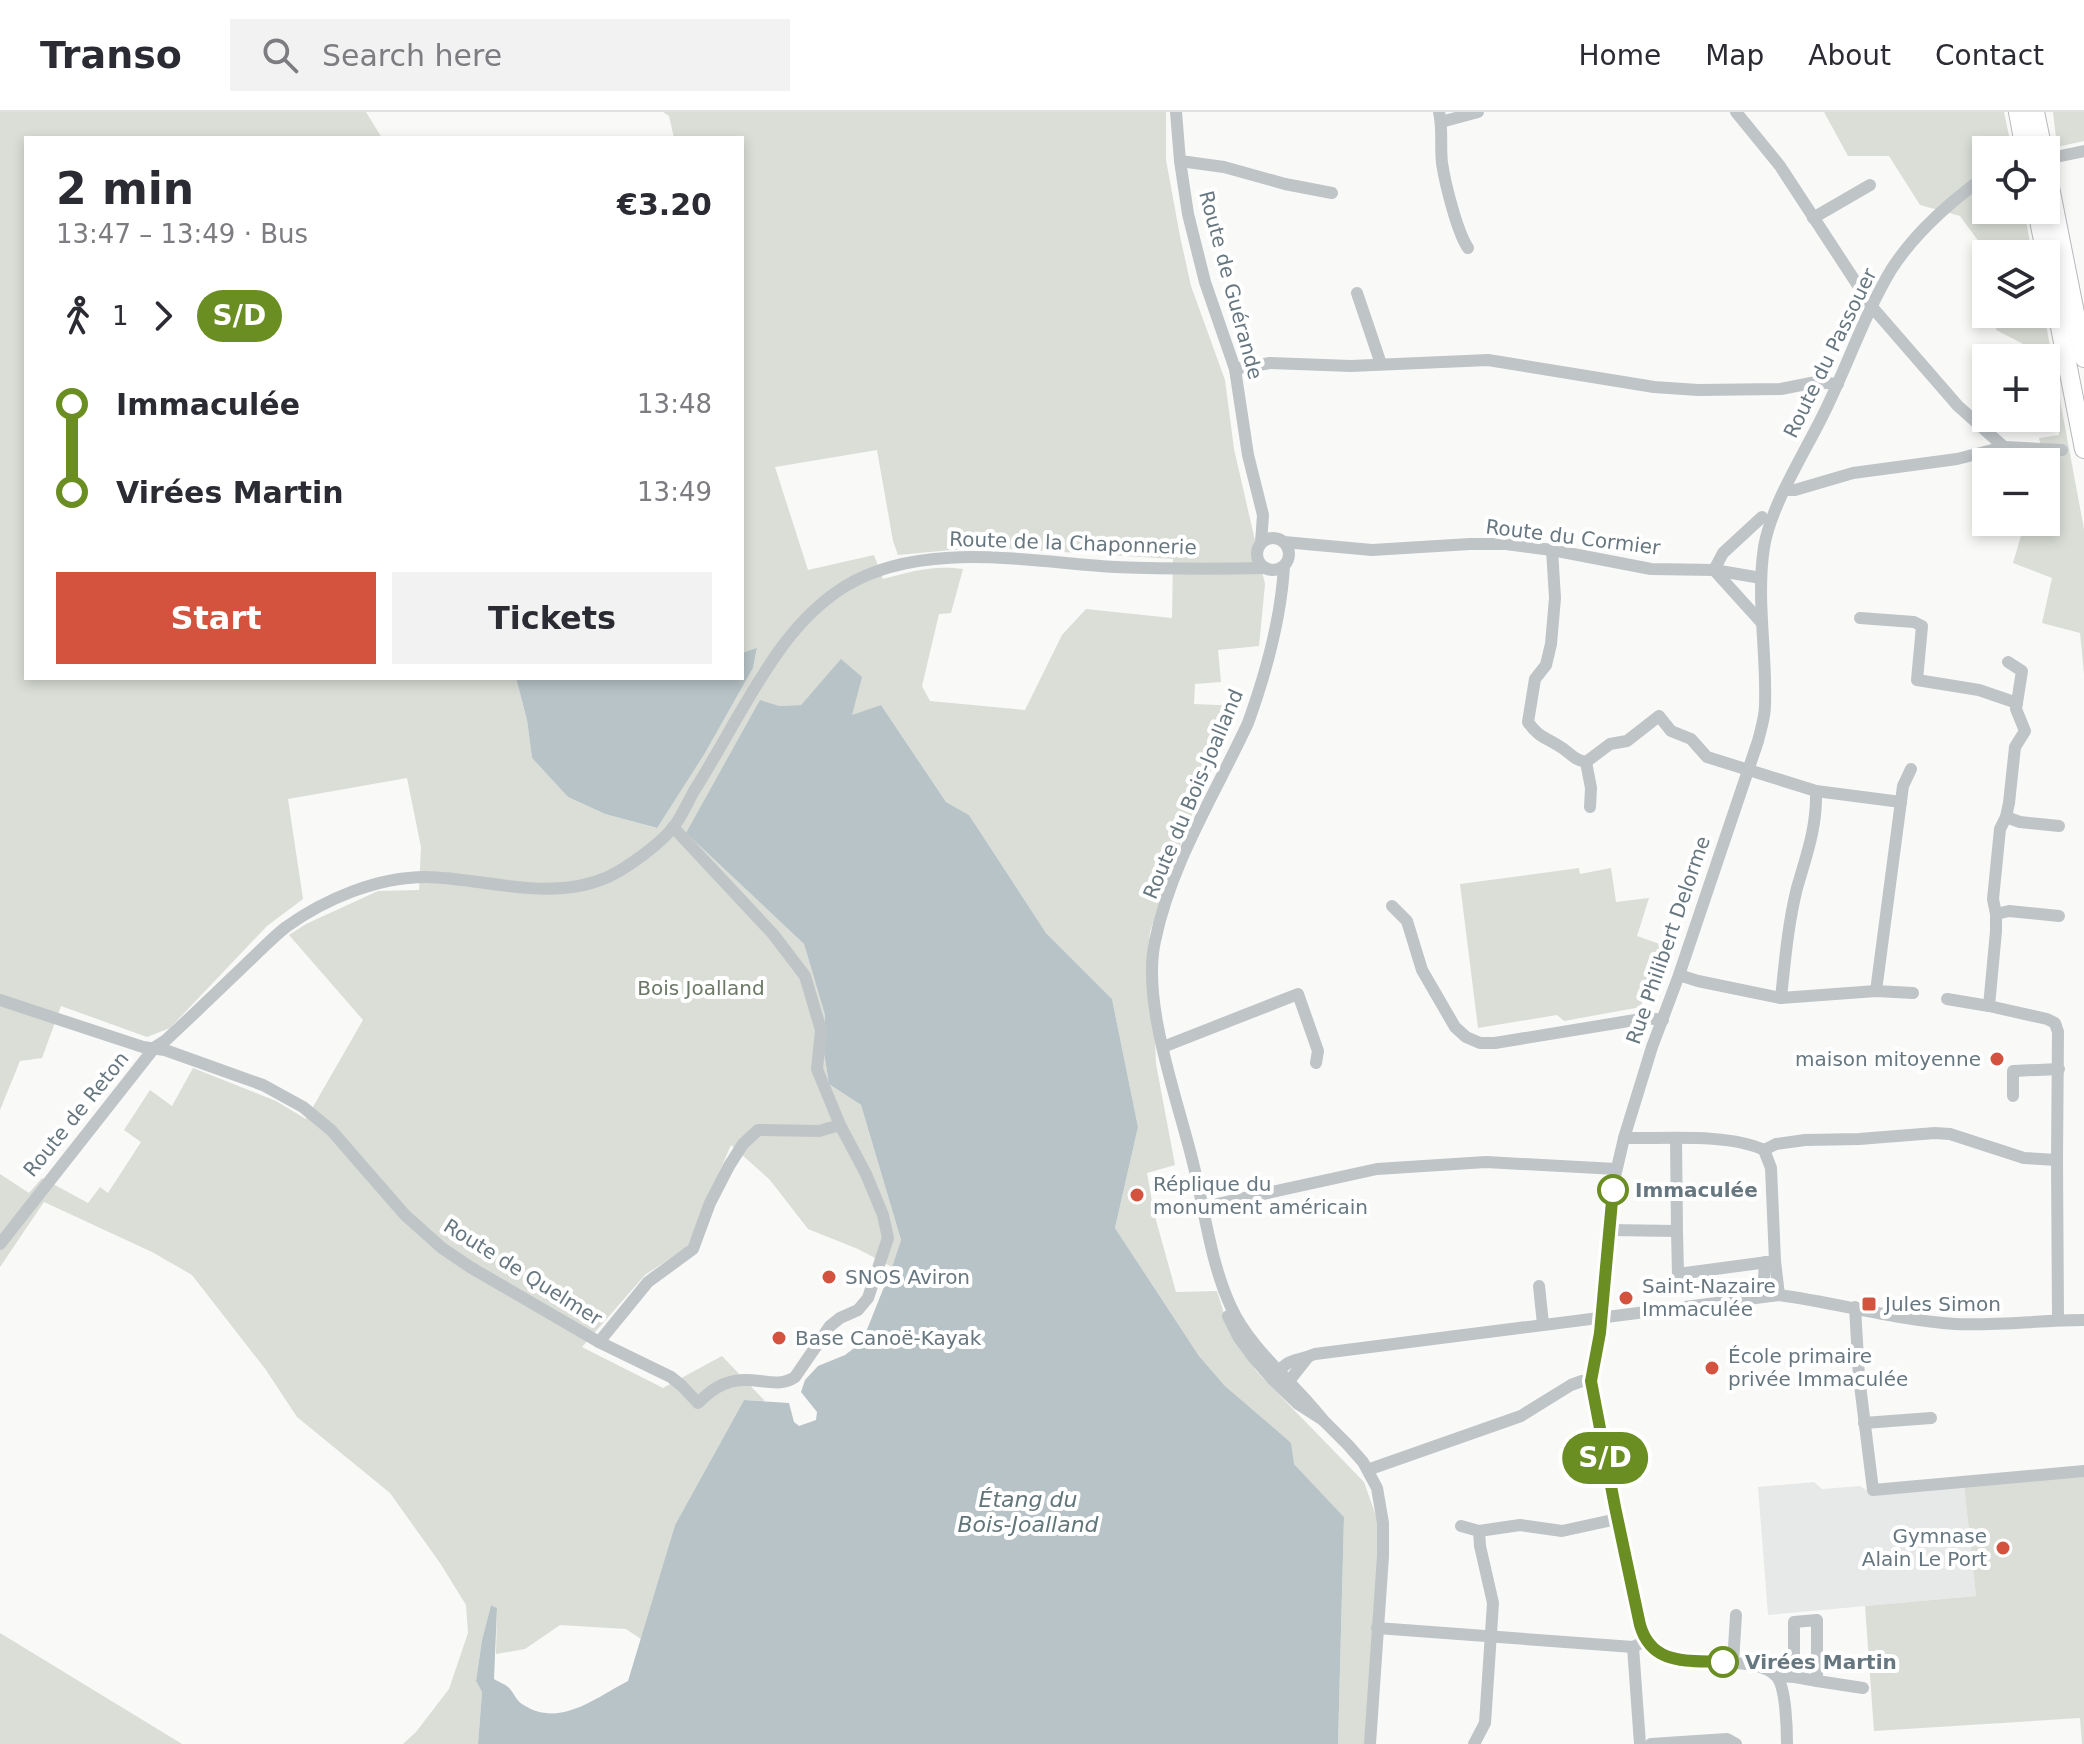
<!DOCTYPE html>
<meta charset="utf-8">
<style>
:root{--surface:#fff;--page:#f2f2f3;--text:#2b2b33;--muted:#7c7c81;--line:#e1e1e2;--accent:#d3533e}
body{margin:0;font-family:"DejaVu Sans",sans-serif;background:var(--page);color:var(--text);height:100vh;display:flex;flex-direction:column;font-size:30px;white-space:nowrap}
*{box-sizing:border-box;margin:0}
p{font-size:26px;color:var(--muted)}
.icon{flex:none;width:44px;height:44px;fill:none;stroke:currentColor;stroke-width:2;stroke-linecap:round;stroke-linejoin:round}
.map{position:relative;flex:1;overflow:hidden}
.drawer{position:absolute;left:24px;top:24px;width:720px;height:544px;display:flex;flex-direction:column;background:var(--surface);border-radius:0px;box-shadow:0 4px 12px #0003}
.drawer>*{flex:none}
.badge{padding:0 16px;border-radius:26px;font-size:28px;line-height:52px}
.buttons{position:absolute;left:1972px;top:24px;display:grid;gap:16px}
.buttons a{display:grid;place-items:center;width:88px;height:88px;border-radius:0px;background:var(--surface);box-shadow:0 4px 12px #0003;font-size:40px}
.map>.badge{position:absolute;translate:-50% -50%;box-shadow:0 0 0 4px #fff}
.legs{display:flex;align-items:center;gap:12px;height:88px;padding:0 32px;font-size:26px}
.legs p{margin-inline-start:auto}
.head{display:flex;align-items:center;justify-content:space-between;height:136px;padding:0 32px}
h1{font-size:44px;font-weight:800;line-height:60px}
.cta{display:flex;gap:16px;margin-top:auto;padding:16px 32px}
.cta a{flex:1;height:92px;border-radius:0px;background:var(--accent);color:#fff;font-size:32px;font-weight:800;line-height:92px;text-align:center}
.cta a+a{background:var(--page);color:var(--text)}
ul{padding:0 32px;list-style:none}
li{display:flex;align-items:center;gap:28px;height:88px;font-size:30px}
li i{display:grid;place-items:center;width:12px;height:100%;margin:0 10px;background:currentColor}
li i::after{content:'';width:20px;height:20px;margin:-10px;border:6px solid;border-radius:50%;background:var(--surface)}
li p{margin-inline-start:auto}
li:first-child i{background:linear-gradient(#0000 50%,currentColor 0)}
li:last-child i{background:linear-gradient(currentColor 50%,#0000 0)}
header{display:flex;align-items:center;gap:48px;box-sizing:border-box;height:112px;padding:0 40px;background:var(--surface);border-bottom:2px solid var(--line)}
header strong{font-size:38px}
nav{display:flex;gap:44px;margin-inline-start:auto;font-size:28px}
.search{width:560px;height:72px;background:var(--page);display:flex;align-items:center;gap:20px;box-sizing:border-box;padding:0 28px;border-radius:0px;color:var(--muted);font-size:30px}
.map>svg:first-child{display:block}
.built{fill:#e7e9e8}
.green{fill:#daded7;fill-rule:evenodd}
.water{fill:#b7c3c6}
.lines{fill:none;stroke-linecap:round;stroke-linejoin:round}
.highway-casing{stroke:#b5b9bc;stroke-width:20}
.minor{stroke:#bfc4c7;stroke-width:12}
.highway{stroke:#fff;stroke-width:18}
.line-1-casing{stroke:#fff;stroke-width:18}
.line-1{stroke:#6b8e23;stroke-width:12}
.poi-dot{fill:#d3533e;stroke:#fff;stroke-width:3}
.stop-1-dot{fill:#fff;stroke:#6b8e23;stroke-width:4}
.labels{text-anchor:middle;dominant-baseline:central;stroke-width:8;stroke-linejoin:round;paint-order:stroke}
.street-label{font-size:20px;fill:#677780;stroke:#fff}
.park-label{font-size:20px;fill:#6b7866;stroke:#fff}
.poi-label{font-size:20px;fill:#677780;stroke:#fff;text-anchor:start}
.stop-label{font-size:20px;font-weight:bold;fill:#677780;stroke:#fff;text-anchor:start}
.water-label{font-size:22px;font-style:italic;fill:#627679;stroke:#fff}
</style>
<header>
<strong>Transo</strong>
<div class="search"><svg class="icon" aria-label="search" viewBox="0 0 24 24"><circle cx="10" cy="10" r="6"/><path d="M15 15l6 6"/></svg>Search here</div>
<nav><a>Home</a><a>Map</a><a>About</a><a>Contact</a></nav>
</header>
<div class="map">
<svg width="2084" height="1632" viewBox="0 0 2084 1632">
<rect width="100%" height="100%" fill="#f9f9f8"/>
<!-- built -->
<polygon class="built" points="1814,1370 1822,1377 1860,1374 1872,1382 1964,1373 1976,1484 1768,1503 1758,1375"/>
<!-- green -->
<g class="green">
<path d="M0 0H366L382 26H26V566H516L527 608 532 646 568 685 605 702 656 716 705 641 753 556 757 537 742 541V26H674L669 4 663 0H1166V48L1180 124 1191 174 1225 268 1234 337 1265 472 1259 534 1218 538 1221 570 1195 572 1194 592 1242 594 1199 685 1169 762 1150 820 1147 843 1154 897 1156 952 1175 1053 1147 1061 1154 1101 1176 1180 1217 1179 1230 1221 1257 1260 1364 1370 1377 1407 1378 1464 1365 1632H1338L1344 1405 1294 1352 1257 1302 1225 1274 1199 1244 1115 1116 1138 1015 1112 887 1046 821 969 703 946 690 881 593 852 604 841 548 801 593 779 594 686 721 804 832 825 903 824 941 829 972 861 993 901 1128 892 1155 858 1137 808 1117 770 1068 731 1033 687 1135 645 1163 582 1235 663 1276 722 1244 765 1289 744 1288 675 1413 641 1527 626 1517 560 1513 525 1537 496 1542 497 1496 491 1493 482 1528 476 1569 482 1580 478 1632H403L416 1620 449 1577 468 1521 466 1493 440 1451 390 1381 297 1305 266 1258 192 1163 152 1140 44 1090 0 1155V1062L29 1081 42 1066 88 1091 100 1075 108 1081 141 1030 124 1018 150 978 172 994 193 956 276 989 306 1007 363 908 289 823 306 812 378 779 419 778 421 735 407 666 288 687 303 787 267 814 170 916 147 925 61 894 42 946 20 949 0 998ZM877 338 893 429 898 443 983 435 1173 447 1172 506 1086 497 1062 523 1025 598 930 589 922 574 939 502 951 501 963 457C932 453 913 459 883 467L874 443 808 458 775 355Z"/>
<polygon points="1824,0 2004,0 2012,38 1986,38 1986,98 2024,98 2032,142 1988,142 1960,104 1920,93 1889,44 1848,44"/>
<polygon points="2053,0 2084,0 2084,29 2057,35"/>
<polygon points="2001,202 2044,202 2084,417 2084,562 2080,521 2042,511 2052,466 2013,451 2025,410 2046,410 2046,350 2041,350 2043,346 2039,326 2059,323 2056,283 2046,278 2046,246 2037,246 2037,239 1996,218"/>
<polygon points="1579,756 1580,762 1611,756 1616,790 1649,786 1637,824 1668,835 1654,876 1645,875 1641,895 1564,909 1557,903 1478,916 1460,772"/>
<polygon points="2084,1363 2084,1632 2082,1632 2080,1606 1874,1619 1865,1494 1976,1484 1964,1373"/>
<polygon points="0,1521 182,1632 0,1632"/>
</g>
<!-- water -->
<g class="water">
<polygon points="757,536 753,556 705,641 657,716 605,702 568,685 532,646 527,608 516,566 742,566 742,541"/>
<path d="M841 547 862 565 852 603 881 593 946 690 969 703 1046 821 1112 887 1138 1015 1115 1116 1199 1244 1225 1274 1291 1331 1294 1352 1344 1405 1338 1632H478L482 1580 476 1569 482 1528 491 1493 497 1496 494 1567C499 1570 507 1573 510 1577 515 1583 516 1588 522 1592 559 1617 595 1586 628 1569L675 1413 744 1288 789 1291 794 1310 799 1314 816 1308 817 1300 801 1280 805 1268 818 1254 845 1243 862 1230 892 1155 901 1128 861 993 829 972 824 941 825 903 804 832 686 721 760 588 779 594 801 593Z"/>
</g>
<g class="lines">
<!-- highway casing -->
<g class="highway-casing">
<g id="highway">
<polyline points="2018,0 2025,38"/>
<polyline points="2035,0 2043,38"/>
<polyline points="2046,55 2084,246"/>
<polyline points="2037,98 2084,337"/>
</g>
</g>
<!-- minor -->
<g class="minor">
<polyline points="1176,0 1180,49 1188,102 1205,170 1235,257 1248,343 1263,403 1261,431"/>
<path d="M1439 0C1443 17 1440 34 1442 51 1445 71 1457 120 1468 136"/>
<polyline points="1736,0 1780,54 1872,195 1958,294 2004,335"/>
<polyline points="1441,10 1478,0"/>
<polyline points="2046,47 2084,39"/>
<polyline points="1180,49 1224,55 1285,72 1332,81"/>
<polyline points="1813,106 1870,73"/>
<polyline points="1357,181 1381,252"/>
<polyline points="1235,257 1270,251 1351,254 1488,248 1654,275 1698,278 1781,277 1816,270 1838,272"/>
<polyline points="1785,378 1795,378 1853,361 1957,347 2004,335 2062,338"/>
<circle cx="1273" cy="442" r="16"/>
<polyline points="1284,430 1372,438 1470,432 1506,432 1552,438 1651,457 1714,458 1761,466"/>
<path d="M1552 438 1555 486 1551 532 1546 553 1535 567 1528 610C1536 623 1546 626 1559 634 1570 640 1573 648 1586 650L1610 632 1627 629 1659 604 1671 619 1691 627 1707 645 1816 679 1901 690"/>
<path d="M1284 454C1281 508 1266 561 1248 611 1215 682 1171 751 1155 829 1141 892 1179 991 1194 1055 1205 1101 1211 1152 1231 1195 1252 1240 1294 1270 1323 1308"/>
<polyline points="1860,506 1914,510 1922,514 1917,568 1979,578 2017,591"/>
<polyline points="1761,510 1714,458 1723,441 1762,405"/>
<polyline points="2008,550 2022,559 2016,597 2025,619 2015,635 2009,691 2006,705 2000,717 1993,787 1996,802 1996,819 1989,894 2047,907 2055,911 2058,920 2057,1048"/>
<polyline points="1586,650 1591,676 1590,695"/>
<polyline points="2006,705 2020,710 2059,714"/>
<polyline points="1392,794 1407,809 1422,858 1455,915 1466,925 1480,931 1495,931 1647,906 1663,908"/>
<polyline points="1996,802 2009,799 2059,804"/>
<polyline points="1679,863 1698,869 1781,886 1876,879 1913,881"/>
<polyline points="1876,879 1903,674 1911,657"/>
<path d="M1781 886C1785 848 1788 812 1797 776 1807 741 1817 715 1816 679"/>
<polyline points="1947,887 1989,894"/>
<path d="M0 888 143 935 165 938 263 973 303 995 331 1018 405 1103 442 1136 470 1155 599 1230 671 1265 682 1274 698 1291C711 1278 723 1269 743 1268 762 1267 779 1276 795 1265L830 1214 840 1206 858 1198 868 1186 888 1126 883 1103 866 1062 840 1013 817 957 821 918 805 864 773 822 673 715"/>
<polyline points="1163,935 1298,882 1318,939 1316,951"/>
<polyline points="2013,984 2013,959 2059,957"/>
<path d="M1624 1026C1664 1027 1728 1021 1764 1038L1771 1056 1775 1149 1779 1183"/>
<polyline points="1764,1038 1776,1032 1805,1028 1859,1027 1935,1021 1950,1022 2024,1046 2057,1048 2058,1208"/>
<polyline points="1199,1096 1377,1057 1486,1050 1616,1057"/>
<polyline points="1609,1118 1677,1119 1676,1027"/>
<polyline points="1677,1119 1678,1162 1775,1149"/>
<path d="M0 1132 155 935 166 928C193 903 220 877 247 851 260 839 272 826 286 815 325 787 377 765 426 765 485 766 550 791 608 765 627 756 662 731 675 713 682 703 688 690 694 679 708 657 721 634 734 611 764 560 793 507 844 475 920 427 1031 450 1115 455 1165 457 1216 457 1266 456"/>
<polyline points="1539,1174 1543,1212"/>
<polyline points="1763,1184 1765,1150"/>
<polyline points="1855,1195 1859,1265 1873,1378 2084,1359"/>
<polyline points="1228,1204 1239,1226 1253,1245 1273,1268 1298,1292 1323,1308 1348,1333 1363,1350 1377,1376 1383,1411 1383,1444 1370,1632"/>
<polyline points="599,1230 648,1170 693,1137 710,1091 729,1054 743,1032 758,1018 819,1019 840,1013"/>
<path d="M1273 1268C1288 1244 1293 1251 1315 1242L1779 1183C1838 1191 1896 1208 1955 1212 1998 1214 2041 1208 2084 1208"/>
<polyline points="1283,1269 1289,1269 1308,1245"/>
<polyline points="1864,1311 1931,1306"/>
<polyline points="1369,1360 1373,1356 1521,1304 1571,1273 1582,1269 1591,1269"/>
<polyline points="1461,1414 1479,1419"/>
<polygon points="1817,1508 1817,1569 1795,1565 1777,1564 1781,1552 1794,1548 1794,1510"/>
<polyline points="1377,1516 1633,1535 1645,1529"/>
<polyline points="1633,1535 1640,1632"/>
<polyline points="1733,1551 1736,1503"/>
<polyline points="1817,1569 1863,1576"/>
<polyline points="1474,1632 1485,1611 1493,1491 1480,1434 1479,1419 1520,1413 1562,1419 1617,1407"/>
<polyline points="1651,1632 1727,1627 1736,1632"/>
<path d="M1787 1632C1787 1618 1786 1576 1777 1565 1759 1541 1684 1557 1658 1541 1653 1538 1649 1533 1645 1529L1617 1407 1591 1269 1600 1221 1614 1069 1624 1026 1652 935 1679 863 1758 629C1761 617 1765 605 1765 593 1767 540 1756 488 1764 435 1771 394 1802 345 1821 307 1846 258 1863 205 1891 158 1914 122 1951 89 1986 64"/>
</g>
<!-- highway -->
<use href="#highway" class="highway"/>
</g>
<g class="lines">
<!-- line-1 casing -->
<g class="line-1-casing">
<path id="line-1" d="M1613 1078 1600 1221 1591 1269 1615 1395 1640 1513C1652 1554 1687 1548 1723 1550"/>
</g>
<!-- line-1 -->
<use href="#line-1" class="line-1"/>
</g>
<!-- markers -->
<g class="poi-dot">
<circle cx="1997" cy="947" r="8"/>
<circle cx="1137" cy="1083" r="8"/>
<circle cx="829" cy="1165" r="8"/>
<circle cx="1626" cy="1186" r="8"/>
<rect x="1861" y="1184" width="16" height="16" rx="4"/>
<circle cx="779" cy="1226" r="8"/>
<circle cx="1712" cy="1256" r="8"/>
<circle cx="2003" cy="1436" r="8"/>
</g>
<g class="stop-1-dot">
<circle cx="1613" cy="1078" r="14"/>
<circle cx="1723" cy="1550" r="14"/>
</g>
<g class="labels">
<!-- street labels -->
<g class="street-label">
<text transform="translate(1231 173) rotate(75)">Route de Guérande</text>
<text transform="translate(1830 241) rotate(-64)">Route du Passouer</text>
<text transform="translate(1573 425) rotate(7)">Route du Cormier</text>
<text transform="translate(1073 431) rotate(2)">Route de la Chaponnerie</text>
<text transform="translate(1193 682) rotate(-67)">Route du Bois-Joalland</text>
<text transform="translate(1668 828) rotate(-71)">Rue Philibert Delorme</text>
<text transform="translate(76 1002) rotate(-51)">Route de Reton</text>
<text transform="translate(523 1160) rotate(32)">Route de Quelmer</text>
</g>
<!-- park labels -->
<g class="park-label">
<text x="701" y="876">Bois Joalland</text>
</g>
<!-- poi labels -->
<g class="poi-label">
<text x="1981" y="947" text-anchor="end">maison mitoyenne</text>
<text x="1153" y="1072">Réplique du<tspan x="1153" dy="23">monument américain</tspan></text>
<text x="845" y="1165">SNOS Aviron</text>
<text x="1642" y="1174">Saint-Nazaire<tspan x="1642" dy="23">Immaculée</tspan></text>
<text x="1885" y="1192">Jules Simon</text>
<text x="795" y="1226">Base Canoë-Kayak</text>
<text x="1728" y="1244">École primaire<tspan x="1728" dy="23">privée Immaculée</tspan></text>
<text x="1987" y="1424" text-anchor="end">Gymnase<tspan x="1987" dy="23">Alain Le Port</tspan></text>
</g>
<!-- stop labels -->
<g class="stop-label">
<text x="1635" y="1078">Immaculée</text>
<text x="1745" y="1550">Virées Martin</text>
</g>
<!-- water labels -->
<g class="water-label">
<text x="1028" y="1387">Étang du<tspan x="1028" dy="25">Bois-Joalland</tspan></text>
</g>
</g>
</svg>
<div class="buttons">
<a><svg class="icon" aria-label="locate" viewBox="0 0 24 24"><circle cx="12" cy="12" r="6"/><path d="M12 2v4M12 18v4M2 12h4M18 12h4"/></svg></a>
<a><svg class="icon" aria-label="layers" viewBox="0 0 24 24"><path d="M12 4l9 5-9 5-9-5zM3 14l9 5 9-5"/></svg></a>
<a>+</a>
<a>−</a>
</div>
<b class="badge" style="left:1605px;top:1346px;background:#6b8e23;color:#fff">S/D</b>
<section class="drawer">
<div class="head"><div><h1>2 min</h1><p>13:47 – 13:49 · Bus</p></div><b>€3.20</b></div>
<div class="legs"><svg class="icon" aria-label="walk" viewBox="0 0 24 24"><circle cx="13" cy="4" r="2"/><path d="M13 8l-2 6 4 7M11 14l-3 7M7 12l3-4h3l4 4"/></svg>1<svg class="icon" aria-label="forward" viewBox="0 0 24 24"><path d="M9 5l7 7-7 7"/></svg><b class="badge" style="background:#6b8e23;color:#fff">S/D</b></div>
<ul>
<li><i style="color:#6b8e23"></i><b>Immaculée</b><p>13:48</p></li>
<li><i style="color:#6b8e23"></i><b>Virées Martin</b><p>13:49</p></li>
</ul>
<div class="cta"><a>Start</a><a>Tickets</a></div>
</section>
</div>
